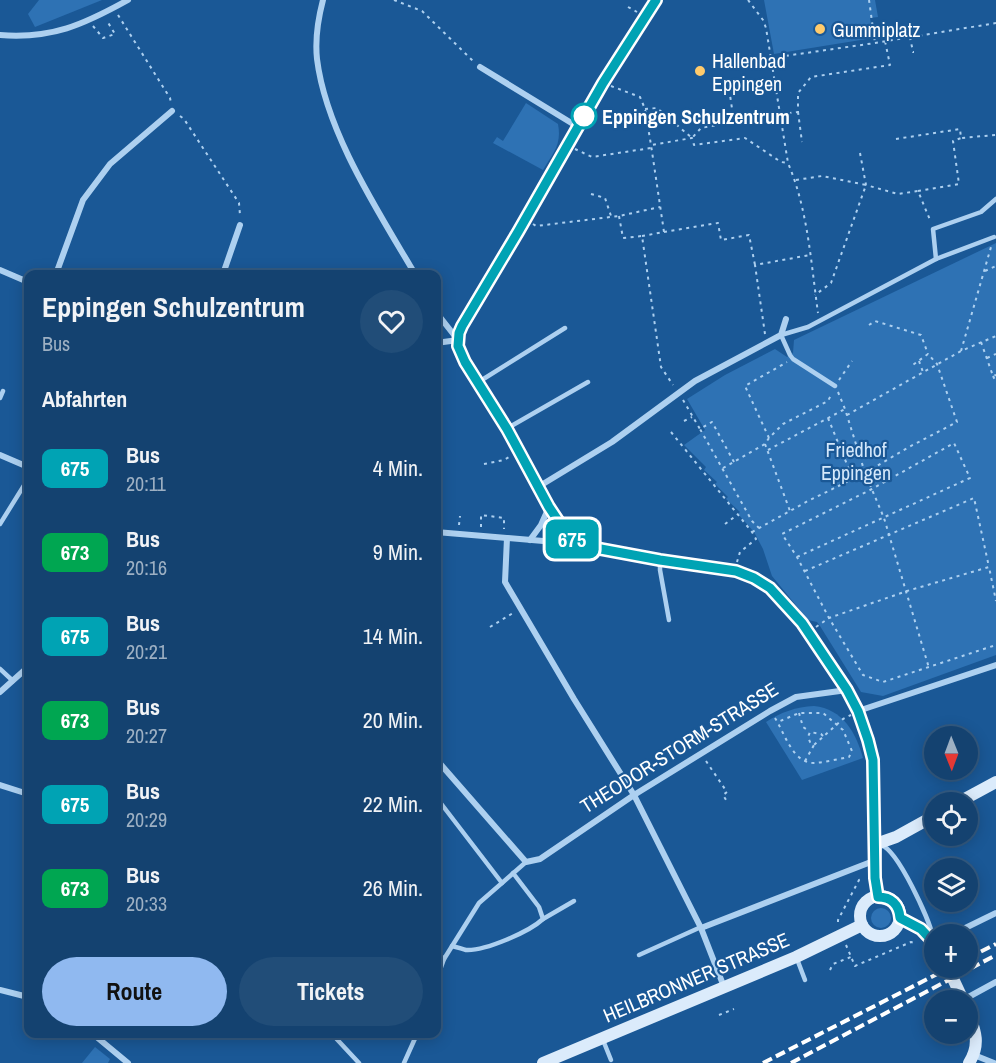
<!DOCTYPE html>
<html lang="de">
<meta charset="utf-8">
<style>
:root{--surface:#144270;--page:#214d78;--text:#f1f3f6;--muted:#9db0c3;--line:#335b83;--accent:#90b9f0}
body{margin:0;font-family:"Archivo Narrow",sans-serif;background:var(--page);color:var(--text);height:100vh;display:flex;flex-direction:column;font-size:22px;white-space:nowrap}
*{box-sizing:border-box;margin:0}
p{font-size:20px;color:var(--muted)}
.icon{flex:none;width:33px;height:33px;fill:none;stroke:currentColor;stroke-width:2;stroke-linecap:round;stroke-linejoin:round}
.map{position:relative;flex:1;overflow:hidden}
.drawer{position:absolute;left:24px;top:270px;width:417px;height:768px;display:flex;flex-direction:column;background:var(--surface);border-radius:12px;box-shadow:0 3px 15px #0003,0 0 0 2px var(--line)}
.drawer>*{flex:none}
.badge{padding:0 12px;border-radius:9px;font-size:21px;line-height:39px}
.needle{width:39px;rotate:179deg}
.tools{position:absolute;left:924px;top:726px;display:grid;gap:12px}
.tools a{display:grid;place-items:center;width:54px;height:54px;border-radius:50%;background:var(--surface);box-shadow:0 3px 15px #0003,0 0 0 2px var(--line);font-size:30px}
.map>.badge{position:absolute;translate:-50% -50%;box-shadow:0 0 0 3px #fff}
h2{padding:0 18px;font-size:22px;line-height:54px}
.round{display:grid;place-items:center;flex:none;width:63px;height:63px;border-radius:32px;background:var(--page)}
.headline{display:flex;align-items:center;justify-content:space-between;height:102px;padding:0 18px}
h1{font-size:28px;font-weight:700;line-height:45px}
.cta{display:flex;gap:12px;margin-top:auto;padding:12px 18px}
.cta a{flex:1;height:69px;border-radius:36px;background:var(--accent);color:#111;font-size:24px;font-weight:700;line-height:69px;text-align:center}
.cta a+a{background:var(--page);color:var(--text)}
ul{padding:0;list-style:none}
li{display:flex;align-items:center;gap:18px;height:84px;padding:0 18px}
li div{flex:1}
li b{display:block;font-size:22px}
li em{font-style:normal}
li .badge{min-width:66px;font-weight:700;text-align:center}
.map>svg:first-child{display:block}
.green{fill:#2e72b4}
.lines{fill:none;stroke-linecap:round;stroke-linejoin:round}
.path{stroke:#add0f0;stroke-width:2;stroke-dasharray:3 4.5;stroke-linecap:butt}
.lane{stroke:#add0f0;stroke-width:4.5}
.street{stroke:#add0f0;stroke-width:6}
.secondary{stroke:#dbebfb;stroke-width:12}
.rail{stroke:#fff;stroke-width:4;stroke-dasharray:10 4.5;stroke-linecap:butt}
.line-casing{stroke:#fff;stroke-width:14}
.line{stroke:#00a3b4;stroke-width:9}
.poi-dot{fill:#ffcb6c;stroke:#1a5896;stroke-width:2}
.stop-dot{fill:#fff;stroke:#00a3b4;stroke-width:3}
.labels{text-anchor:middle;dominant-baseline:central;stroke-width:4.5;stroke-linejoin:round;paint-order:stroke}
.poi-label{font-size:20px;fill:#fff;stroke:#1a5896;text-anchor:start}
.stop-label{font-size:20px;font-weight:bold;fill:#fff;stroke:#1a5896;text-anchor:start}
.park-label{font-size:20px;fill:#d4e8fb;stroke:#1a5896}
.street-label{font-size:20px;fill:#fff;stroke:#1a5896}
</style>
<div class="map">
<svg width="996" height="1063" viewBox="0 0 996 1063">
<rect width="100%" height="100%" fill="#1a5896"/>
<!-- green -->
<g class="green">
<polygon points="39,0 102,0 35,27 28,14"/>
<polygon points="764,0 875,0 878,17 870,18 873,38 774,54"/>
<path d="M526 103 558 124C562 145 553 153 543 170L493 143 497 137 503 141Z"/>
<polygon points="996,243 996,655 883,696 861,692 820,626 817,622 808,620 772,576 763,549 754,532 738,514 740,512 726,499 728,497 715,484 717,482 704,470 706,467 684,445 705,430 687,399 725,375 775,349 787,357 793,353 794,340"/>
<path d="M814 706C843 709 856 733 863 758L802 780 766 722C781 712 796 707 814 706Z"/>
<circle cx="881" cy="918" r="10"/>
<polygon points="95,1047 110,1059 108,1063 82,1063"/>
</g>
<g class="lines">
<!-- path -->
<g class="path">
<polyline points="394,0 422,11 473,61"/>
<path d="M748 0 763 20 766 28 788 163C808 210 811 263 818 313"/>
<polyline points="869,0 875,43"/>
<polyline points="628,7 637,12"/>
<polyline points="118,15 170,98 171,103"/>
<polyline points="93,26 103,38 115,34 107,21"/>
<polyline points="910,37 913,52 914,52"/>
<polyline points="771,58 875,43 996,23"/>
<polyline points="611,86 640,97 645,109 651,145 692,138 694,145 745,138 781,162 788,163"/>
<polyline points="645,109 657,108 692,138 701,128 734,122 730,95"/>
<polyline points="798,112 802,142"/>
<polyline points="781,114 798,112 798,93 811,77 890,65 885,41"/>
<polyline points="180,116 184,119 239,203 240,215"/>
<polyline points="896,139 960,129 961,138 996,135"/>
<polyline points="575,149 592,157 651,148"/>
<polyline points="860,153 866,185 898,194 918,191 930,220"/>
<polyline points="796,180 822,176 866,185 831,283 815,295"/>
<polyline points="918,191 959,184 953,141 961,138"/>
<polyline points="591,194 605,198 611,216"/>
<polyline points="619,216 623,238 642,236 661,367 673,385"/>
<polyline points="533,224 536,226 619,216 660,207"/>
<polyline points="664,232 718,223 721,240 749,235 755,265"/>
<polyline points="642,236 664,232 651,145"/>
<polyline points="985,271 996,266"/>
<polyline points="869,325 875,321 921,335 928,354"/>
<polyline points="765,334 755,265 810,255"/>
<polyline points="981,342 993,376 996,375"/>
<polyline points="961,351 991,247"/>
<polyline points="987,358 996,354"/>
<polyline points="919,361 923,372"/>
<polyline points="993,376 996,382"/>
<polyline points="839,380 852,361"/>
<polyline points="838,392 845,409 865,473 884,518 929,668"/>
<polyline points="683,400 700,429"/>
<polyline points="847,415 961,351 996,336"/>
<polyline points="828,418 853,479"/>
<polyline points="684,421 692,417"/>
<polyline points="671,432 752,532 756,539 740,552 737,562"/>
<polyline points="769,438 745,386 787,362"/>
<polyline points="765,444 790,511"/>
<polyline points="768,450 845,409"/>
<polyline points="734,462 712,422 700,429 752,521 759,528"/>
<polyline points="484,464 504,460 511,456"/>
<polyline points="723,468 765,444 769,438 783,424 828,401 832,393"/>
<polyline points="725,524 737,515"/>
<polyline points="459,525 460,516"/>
<polyline points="481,527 481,515 504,518 504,529"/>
<polyline points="752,532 808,501 865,473 909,447 957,422 937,364 928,354 910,367"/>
<polyline points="797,557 970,478 954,443 872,489 782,534 797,557 829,618 863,675 883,682 996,645"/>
<polyline points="805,571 974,498 989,567"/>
<polyline points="490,627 513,613"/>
<polyline points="816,627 829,618 907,591 989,567 996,601"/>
<polyline points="799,713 803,727 809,731"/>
<path d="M775 718C785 734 793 764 815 763 826 762 838 759 849 757L852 751 843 730 823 713H799L778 722"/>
<polyline points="823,736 821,734 810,732 808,737 810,742 814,745 843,719 851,715"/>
<polyline points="706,761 727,792 723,795 728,803"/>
<polyline points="805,761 814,745"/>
<polyline points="838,922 838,920 859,880 863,879"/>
<polyline points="846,945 855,966 911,942 915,943"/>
<polyline points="830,970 833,964 851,957"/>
<polyline points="719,1015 734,1009"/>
</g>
<!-- lane -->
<g class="lane">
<polyline points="936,259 933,229 981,212 996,199"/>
<polyline points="477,383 565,328"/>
<polyline points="835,386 793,359 790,355 781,335 808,327 936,259 994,237"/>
<polyline points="0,398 3,391"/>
<polyline points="506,429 588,382"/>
<polyline points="0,524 28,479"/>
<polyline points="660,560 660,570 669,620"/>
<polyline points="0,669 13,681"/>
<polyline points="436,797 502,883"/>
<path d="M881 845C898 850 929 919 933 937"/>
<polyline points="543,919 574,901"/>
<path d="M452 946C457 947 462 949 466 950 485 951 529 932 543 919L539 907 513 873"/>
<polyline points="436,951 444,959"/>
<polyline points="639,955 701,927"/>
<polyline points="797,959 805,980"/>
<polyline points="436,981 444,959 479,903 526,862"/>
<polyline points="332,1034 359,1063"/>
<polyline points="603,1040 611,1060"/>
<polyline points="404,1063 417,1034"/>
</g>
<!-- street -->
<g class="street">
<path d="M323 0C318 19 315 40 317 59 326 132 378 211 415 274"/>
<polyline points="656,0 603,83 525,220 462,325 459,333 458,346 465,362 506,429 549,507 569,537 581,544 590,547 660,560 736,571 754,578 770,588 802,623 847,690 858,711 868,740 873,761 876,844"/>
<path d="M0 35C52 39 83 25 128 0"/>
<polyline points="480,67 578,127"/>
<polyline points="0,270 28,282"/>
<polyline points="56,274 83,200 110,164 172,111"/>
<polyline points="223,274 240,225"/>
<polyline points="436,312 458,340"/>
<polyline points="436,343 458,340"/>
<polyline points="0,455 28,467"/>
<polyline points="538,487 612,442 695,381 781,335 786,319"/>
<polyline points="436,532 555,542 569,537"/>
<polyline points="507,538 505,582 574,699 634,795 701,928 724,987"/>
<polyline points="530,540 541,525 549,507"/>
<polyline points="0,692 28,667"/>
<polyline points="858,711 996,665"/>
<polyline points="436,759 526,862 540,859 634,795 770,711 796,697 847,690"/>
<polyline points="0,785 28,794"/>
<polyline points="701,928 876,860"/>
<polyline points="953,934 996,913"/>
<polyline points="0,990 28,997"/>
<polyline points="963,1000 996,982"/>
<polyline points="93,1034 128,1063"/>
<polyline points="974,1055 994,1063"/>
</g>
<!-- secondary -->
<g class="secondary">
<polyline points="959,802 996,782"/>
<circle cx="880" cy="916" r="20"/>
<polyline points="878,897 875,878 876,844 896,837 934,816"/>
<polyline points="900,918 920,929 934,943"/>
<polyline points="948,968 963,1000"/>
<path d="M968 1011C975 1030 981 1044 969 1063"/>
<polyline points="543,1063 796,957 862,925"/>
</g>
<!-- rail -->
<g class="rail">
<polyline points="968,958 996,944"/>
<polyline points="763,1063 949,968"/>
<polyline points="791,1063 996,955"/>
</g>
</g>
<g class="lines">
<!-- line casing -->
<g class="line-casing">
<path id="line" d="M656 0 603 83 518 232 462 326 459 333 458 346 465 362 507 429 549 507 569 537 581 544 590 547 660 560 736 571 754 578 770 588 802 623 847 690 858 711 868 740 873 760 875 878 878 897C891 897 899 904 900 918L921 929 934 943"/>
</g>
<!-- line -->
<use href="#line" class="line"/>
</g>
<!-- markers -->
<g class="poi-dot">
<circle cx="820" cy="29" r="6"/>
<circle cx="700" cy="71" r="6"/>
</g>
<circle class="stop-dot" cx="584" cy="116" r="12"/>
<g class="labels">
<!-- poi labels -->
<g class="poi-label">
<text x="832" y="29">Gummiplatz</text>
<text x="712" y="60">Hallenbad<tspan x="712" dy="23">Eppingen</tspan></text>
</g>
<!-- stop labels -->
<g class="stop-label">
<text x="602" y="116">Eppingen Schulzentrum</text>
</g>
<!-- park labels -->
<g class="park-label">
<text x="856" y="449">Friedhof<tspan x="856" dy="23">Eppingen</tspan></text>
</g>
<!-- street labels -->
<g class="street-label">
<text transform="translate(679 747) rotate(-32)">THEODOR-STORM-STRASSE</text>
<text transform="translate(696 977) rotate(-23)">HEILBRONNER STRASSE</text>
</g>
</g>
</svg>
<div class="tools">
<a><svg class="needle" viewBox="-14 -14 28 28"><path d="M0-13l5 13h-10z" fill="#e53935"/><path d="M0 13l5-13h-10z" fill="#9db0c3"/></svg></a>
<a><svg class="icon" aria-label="locate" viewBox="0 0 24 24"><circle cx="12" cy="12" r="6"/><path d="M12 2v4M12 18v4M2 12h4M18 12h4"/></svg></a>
<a><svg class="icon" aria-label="layers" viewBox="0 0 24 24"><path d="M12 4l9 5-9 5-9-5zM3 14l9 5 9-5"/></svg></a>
<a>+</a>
<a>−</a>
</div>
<b class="badge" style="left:572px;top:539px;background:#00a3b4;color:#fff">675</b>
<section class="drawer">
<div class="headline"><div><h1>Eppingen Schulzentrum</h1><p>Bus</p></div><a class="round"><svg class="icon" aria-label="heart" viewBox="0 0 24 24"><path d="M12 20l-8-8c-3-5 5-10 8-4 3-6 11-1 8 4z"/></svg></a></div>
<h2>Abfahrten</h2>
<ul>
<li><span class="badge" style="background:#00a3b4;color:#fff">675</span><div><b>Bus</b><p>20:11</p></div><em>4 Min.</em></li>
<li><span class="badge" style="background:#00a651;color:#fff">673</span><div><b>Bus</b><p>20:16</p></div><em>9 Min.</em></li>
<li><span class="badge" style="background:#00a3b4;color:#fff">675</span><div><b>Bus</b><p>20:21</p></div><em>14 Min.</em></li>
<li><span class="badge" style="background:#00a651;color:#fff">673</span><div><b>Bus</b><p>20:27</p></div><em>20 Min.</em></li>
<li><span class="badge" style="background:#00a3b4;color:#fff">675</span><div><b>Bus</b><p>20:29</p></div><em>22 Min.</em></li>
<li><span class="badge" style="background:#00a651;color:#fff">673</span><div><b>Bus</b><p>20:33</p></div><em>26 Min.</em></li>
</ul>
<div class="cta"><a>Route</a><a>Tickets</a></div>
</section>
</div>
